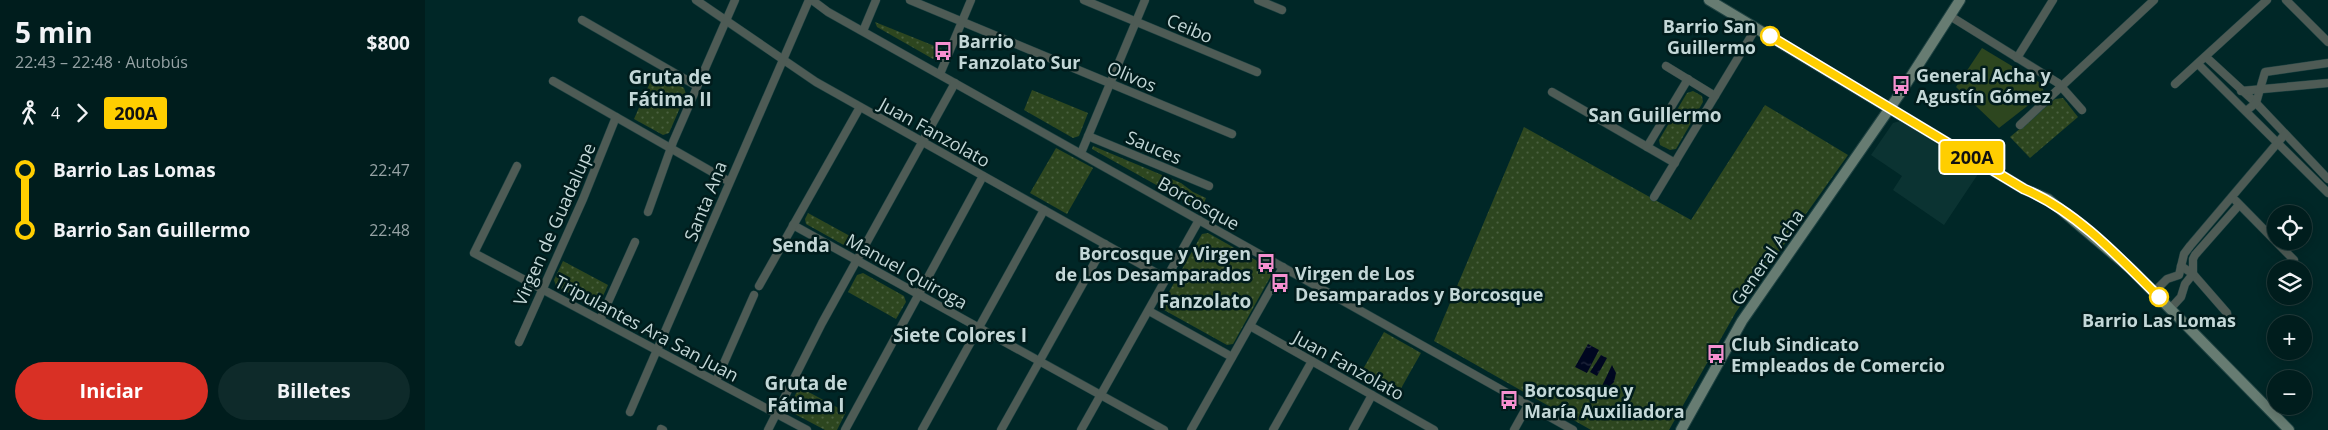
<!DOCTYPE html>
<html lang="es">
<meta charset="utf-8">
<style>
:root{--surface:#001d1d;--page:#0e2a2a;--text:#f1f3f6;--muted:#95a2a4;--line:#223b3b;--accent:#d93025}
body{margin:0;font-family:"Open Sans",sans-serif;background:var(--page);color:var(--text);height:100vh;display:flex;flex-direction:column;font-size:19px;white-space:nowrap}
*{box-sizing:border-box;margin:0}
p{font-size:16px;color:var(--muted)}
.icon{flex:none;width:28px;height:28px;fill:none;stroke:currentColor;stroke-width:2;stroke-linecap:round;stroke-linejoin:round}
.map{position:relative;flex:1;overflow:hidden}
.sheet{display:flex;flex-direction:column;background:var(--surface);width:425px}
.sheet>*{flex:none}
.badge{padding:0 10px;border-radius:4px;font-size:18px;line-height:32px}
.fabs{position:absolute;left:1842px;top:205px;display:grid;gap:10px}
.fabs a{display:grid;place-items:center;width:45px;height:45px;border-radius:50%;background:var(--surface);box-shadow:0 2px 12px #0003,0 0 0 1px var(--line);font-size:25px}
.map>.badge{position:absolute;translate:-50% -50%;box-shadow:0 0 0 2px #fff}
.legs{display:flex;align-items:center;gap:8px;height:55px;padding:0 15px;font-size:16px}
.legs p{margin-inline-start:auto}
.head{display:flex;align-items:center;justify-content:space-between;height:85px;padding:0 15px}
h1{font-size:28px;font-weight:700;line-height:38px}
.cta{display:flex;gap:10px;margin-top:auto;padding:10px 15px}
.cta a{flex:1;height:58px;border-radius:30px;background:var(--accent);color:#fff;font-size:20px;font-weight:700;line-height:58px;text-align:center}
.cta a+a{background:var(--page);color:var(--text)}
ul{padding:0 15px;list-style:none}
li{display:flex;align-items:center;gap:18px;height:60px;font-size:19px}
li i{display:grid;place-items:center;width:8px;height:100%;margin:0 6px;background:currentColor}
li i::after{content:'';width:12px;height:12px;margin:-6px;border:4px solid;border-radius:50%;background:var(--surface)}
li p{margin-inline-start:auto}
li:first-child i{background:linear-gradient(#0000 50%,currentColor 0)}
li:last-child i{background:linear-gradient(currentColor 50%,#0000 0)}
main{display:flex;flex:1;min-height:0}
.map>svg:first-child{display:block}
.built{fill:#0b3332}
.grass{fill:#2d461f}
.park{fill:url(#park-dots)}
.water{fill:url(#water-ripples)}
.lines{fill:none;stroke-linecap:round;stroke-linejoin:round}
.street-casing{stroke:#1f4343;stroke-width:9}
.secondary-casing{stroke:#1f4343;stroke-width:12}
.street{stroke:#4e5b55;stroke-width:8}
.secondary{stroke:#677c72;stroke-width:10}
.line-1-casing{stroke:#fff;stroke-width:11}
.line-1{stroke:#ffce00;stroke-width:8}
.stop-1-dot{fill:#fff;stroke:#ffce00;stroke-width:2.5}
.labels{text-anchor:middle;dominant-baseline:central;stroke-width:5;stroke-linejoin:round;paint-order:stroke}
.stop-label{font-size:18px;font-weight:bold;fill:#c3d7d7;stroke:#001c1c;text-anchor:end}
.street-label{font-size:18px;fill:#c3d7d7;stroke:#001c1c}
.poi-label{font-size:18px;font-weight:bold;fill:#c3d7d7;stroke:#001c1c;text-anchor:start}
.neighbourhood-label{font-size:19px;font-weight:bold;fill:#c3d7d7;stroke:#001c1c}
</style>
<main>
<section class="sheet">
<div class="head"><div><h1>5 min</h1><p>22:43 – 22:48 · Autobús</p></div><b>$800</b></div>
<div class="legs"><svg class="icon" aria-label="walk" viewBox="0 0 24 24"><circle cx="13" cy="4" r="2"/><path d="M13 8l-2 6 4 7M11 14l-3 7M7 12l3-4h3l4 4"/></svg>4<svg class="icon" aria-label="forward" viewBox="0 0 24 24"><path d="M9 5l7 7-7 7"/></svg><b class="badge" style="background:#ffce00;color:#111">200A</b></div>
<ul>
<li><i style="color:#ffce00"></i><b>Barrio Las Lomas</b><p>22:47</p></li>
<li><i style="color:#ffce00"></i><b>Barrio San Guillermo</b><p>22:48</p></li>
</ul>
<div class="cta"><a>Iniciar</a><a>Billetes</a></div>
</section>
<div class="map">
<svg width="1903" height="430" viewBox="0 0 1903 430">
<defs>
<pattern id="park-dots" width="8" height="8" patternUnits="userSpaceOnUse" patternTransform="scale(1.25)"><rect width="8" height="8" fill="#2d461f"/><path d="M2 2h.1M6 6h.1" fill="none" stroke="#4a603f" stroke-width="1.8" stroke-linecap="round"/></pattern>
<pattern id="water-ripples" width="26" height="14" patternUnits="userSpaceOnUse" patternTransform="scale(1.25)"><rect width="26" height="14" fill="#000720"/><path d="M2 4q2-2 4 0t4 0M15 11q2-2 4 0t4 0" fill="none" stroke="#242a40"/></pattern>
</defs>
<rect width="100%" height="100%" fill="#002727"/>
<!-- built -->
<polygon class="built" points="1475,121 1555,171 1519,225 1468,190 1477,176 1446,155 1468,123"/>
<!-- grass -->
<polygon class="grass" points="1557,48 1617,84 1619,93 1574,128 1531,87"/>
<!-- park -->
<g class="park">
<polygon points="450,22 517,49 514,57 508,59 452,27"/>
<polygon points="230,71 259,88 261,94 244,133 238,135 209,119"/>
<polygon points="607,90 663,113 654,136 648,138 599,110"/>
<polygon points="1268,91 1277,96 1278,102 1251,149 1245,150 1235,145 1234,140 1262,93"/>
<polygon points="1638,98 1653,117 1605,158 1585,137 1630,99"/>
<polygon points="1340,105 1423,155 1311,312 1244,430 1166,430 1009,341 1099,127 1266,220"/>
<polygon points="668,146 756,183 768,192 781,198 776,210 667,149"/>
<polygon points="631,148 668,168 642,214 605,193"/>
<polygon points="383,213 434,241 430,247 424,248 381,224 380,219"/>
<polygon points="783,233 845,268 847,274 808,344 802,345 739,310 737,304 777,234"/>
<polygon points="138,261 183,285 174,305 169,307 131,286 129,280"/>
<polygon points="438,273 479,296 481,302 471,319 423,292 432,275"/>
<polygon points="959,332 996,353 970,399 933,378"/>
<polygon points="374,387 421,412 412,430 400,430 366,412 365,406"/>
</g>
<!-- water -->
<g class="water">
<polygon points="1163,344 1174,350 1162,373 1150,367"/>
<polygon points="1176,355 1182,358 1172,376 1165,372"/>
<polygon points="1187,365 1191,373 1189,382 1185,386 1177,386"/>
</g>
<g class="lines">
<!-- street casing -->
<g class="street-casing">
<g id="street">
<polyline points="271,0 391,82 742,279"/>
<polyline points="387,0 403,12 1148,430"/>
<polyline points="485,0 807,134"/>
<polyline points="659,0 832,72"/>
<polyline points="833,0 857,10"/>
<polyline points="1861,0 1903,42"/>
<polyline points="1525,16 1633,83 1657,110"/>
<polyline points="157,20 272,86"/>
<polyline points="438,31 451,0"/>
<polyline points="1781,57 1831,103 1903,179"/>
<polyline points="1592,58 1628,0"/>
<polyline points="1773,64 1903,193"/>
<polyline points="1241,66 1290,96"/>
<polyline points="515,74 546,0"/>
<polyline points="128,81 303,181"/>
<polyline points="1750,84 1842,0"/>
<polyline points="1816,91 1903,83"/>
<polyline points="1127,92 1250,163"/>
<polyline points="1821,111 1831,103 1840,72 1903,63"/>
<polyline points="1595,125 1729,0"/>
<polyline points="663,136 784,186"/>
<polyline points="1222,147 1263,79"/>
<polyline points="656,153 720,0"/>
<polyline points="92,166 49,253 382,430"/>
<polyline points="1229,197 1331,28"/>
<polyline points="1811,201 1869,260"/>
<polyline points="223,212 248,142 310,0"/>
<polyline points="368,225 739,430"/>
<polyline points="1756,266 1768,274 1802,313 1803,320 1800,325"/>
<polyline points="334,286 435,107"/>
<polyline points="1729,292 1742,279 1754,275 1759,254 1765,246 1860,134"/>
<polyline points="1745,309 1756,297 1760,284 1768,274 1768,259 1770,255 1814,205"/>
<polyline points="724,311 807,357"/>
<polyline points="175,320 210,242"/>
<polyline points="825,326 1009,430"/>
<polyline points="94,342 158,199 191,117"/>
<polyline points="291,381 329,295"/>
<polyline points="205,412 384,0"/>
<polyline points="236,429 238,430"/>
<polyline points="343,430 397,323 530,83"/>
<polyline points="420,430 558,176"/>
<polyline points="497,430 619,210"/>
<polyline points="576,430 680,244"/>
<polyline points="656,430 774,220"/>
<polyline points="766,430 858,267"/>
<polyline points="848,430 887,361"/>
<polyline points="928,430 947,395"/>
<polyline points="1089,430 1103,405"/>
</g>
</g>
<!-- secondary casing -->
<g class="secondary-casing">
<g id="secondary">
<polyline points="1284,0 1599,189 1623,199 1707,270 1864,430"/>
<polyline points="1256,430 1317,321 1474,95 1535,0"/>
</g>
</g>
<!-- street -->
<use href="#street" class="street"/>
<!-- secondary -->
<use href="#secondary" class="secondary"/>
</g>
<g class="lines">
<!-- line-1 casing -->
<g class="line-1-casing">
<path id="line-1" d="M1345 36 1599 189C1650 210 1695 258 1734 297"/>
</g>
<!-- line-1 -->
<use href="#line-1" class="line-1"/>
</g>
<!-- icons -->
<defs>
<g id="bus-bare" transform="scale(1.5)"><path d="M-5-6H5V4H4V6H2V4H-2V6H-4V4H-5ZM-3.5-4V0h7V-4ZM-3.5 1.2v1.5H-2V1.2ZM2 1.2v1.5H3.5V1.2Z" fill="#f690d0" stroke="#001c1c" stroke-width="2.5" paint-order="stroke"/></g>
</defs>
<g fill-rule="evenodd">
<use href="#bus-bare" x="518" y="51"/>
<use href="#bus-bare" x="1476" y="85"/>
<use href="#bus-bare" x="841" y="263"/>
<use href="#bus-bare" x="855" y="283"/>
<use href="#bus-bare" x="1291" y="354"/>
<use href="#bus-bare" x="1084" y="400"/>
</g>
<!-- markers -->
<g class="stop-1-dot">
<circle cx="1345" cy="36" r="9"/>
<circle cx="1734" cy="297" r="9"/>
</g>
<g class="labels">
<!-- stop labels -->
<g class="stop-label">
<text x="1331" y="26">Barrio San<tspan x="1331" dy="21">Guillermo</tspan></text>
<text x="1734" y="320" text-anchor="middle">Barrio Las Lomas</text>
</g>
<!-- street labels -->
<g class="street-label">
<text transform="translate(765 28) rotate(23)">Ceibo</text>
<text transform="translate(707 76) rotate(23)">Olivos</text>
<text transform="translate(510 132) rotate(29)">Juan Fanzolato</text>
<text transform="translate(729 147) rotate(23)">Sauces</text>
<text transform="translate(280 201) rotate(-68)">Santa Ana</text>
<text transform="translate(774 203) rotate(29)">Borcosque</text>
<text transform="translate(129 224) rotate(-66)">Virgen de Guadalupe</text>
<text transform="translate(1342 257) rotate(-55)">General Acha</text>
<text transform="translate(482 271) rotate(29)">Manuel Quiroga</text>
<text transform="translate(222 328) rotate(28)">Tripulantes Ara San Juan</text>
<text transform="translate(924 365) rotate(29)">Juan Fanzolato</text>
</g>
<!-- poi labels -->
<g class="poi-label">
<text x="533" y="41">Barrio<tspan x="533" dy="21">Fanzolato Sur</tspan></text>
<text x="1491" y="75">General Acha y<tspan x="1491" dy="21">Agustín Gómez</tspan></text>
<text x="826" y="253" text-anchor="end">Borcosque y Virgen<tspan x="826" dy="21">de Los Desamparados</tspan></text>
<text x="870" y="273">Virgen de Los<tspan x="870" dy="21">Desamparados y Borcosque</tspan></text>
<text x="1306" y="344">Club Sindicato<tspan x="1306" dy="21">Empleados de Comercio</tspan></text>
<text x="1099" y="390">Borcosque y<tspan x="1099" dy="21">María Auxiliadora</tspan></text>
</g>
<!-- neighbourhood labels -->
<g class="neighbourhood-label">
<text x="245" y="77">Gruta de<tspan x="245" dy="22">Fátima II</tspan></text>
<text x="1230" y="115">San Guillermo</text>
<text x="376" y="245">Senda</text>
<text x="780" y="301">Fanzolato</text>
<text x="535" y="335">Siete Colores I</text>
<text x="381" y="383">Gruta de<tspan x="381" dy="22">Fátima I</tspan></text>
</g>
</g>
</svg>
<div class="fabs">
<a><svg class="icon" aria-label="locate" viewBox="0 0 24 24"><circle cx="12" cy="12" r="6"/><path d="M12 2v4M12 18v4M2 12h4M18 12h4"/></svg></a>
<a><svg class="icon" aria-label="layers" viewBox="0 0 24 24"><path d="M12 4l9 5-9 5-9-5zM3 14l9 5 9-5"/></svg></a>
<a>+</a>
<a>−</a>
</div>
<b class="badge" style="left:1547px;top:157px;background:#ffce00;color:#111">200A</b>
</div>
</main>
